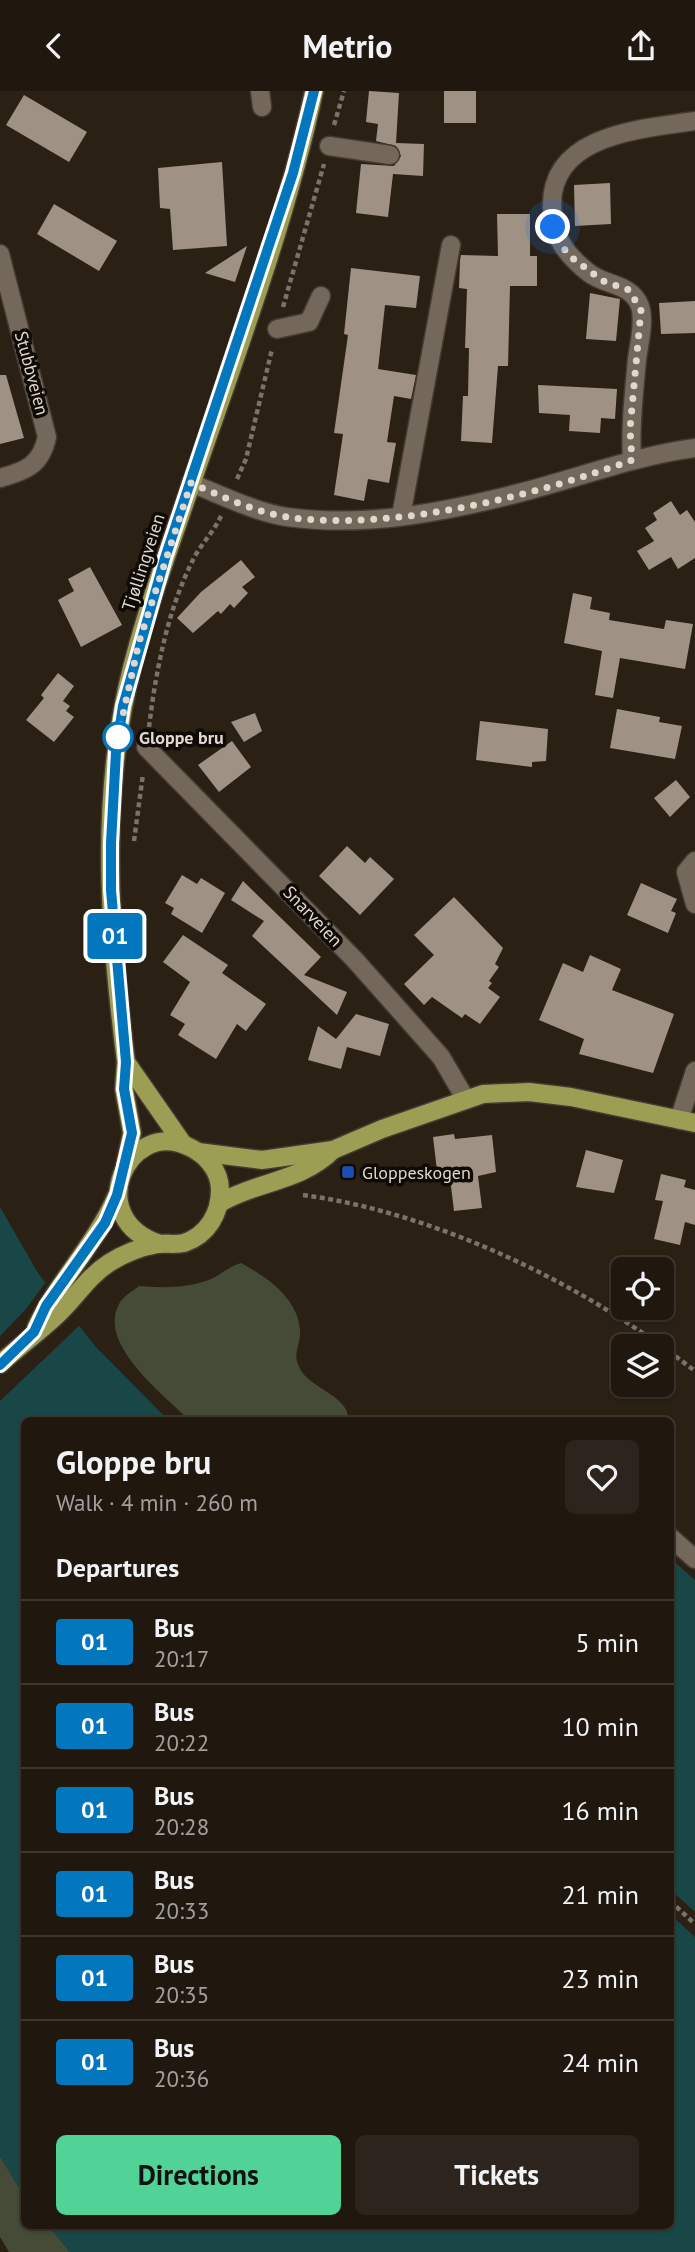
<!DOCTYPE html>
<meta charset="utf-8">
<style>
:root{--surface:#20180f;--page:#2d251d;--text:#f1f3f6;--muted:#a2a09e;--line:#3d372f;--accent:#51d398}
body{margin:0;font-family:"PT Sans",sans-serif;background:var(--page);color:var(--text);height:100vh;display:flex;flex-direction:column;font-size:26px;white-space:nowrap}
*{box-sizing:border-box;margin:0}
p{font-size:23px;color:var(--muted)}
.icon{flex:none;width:38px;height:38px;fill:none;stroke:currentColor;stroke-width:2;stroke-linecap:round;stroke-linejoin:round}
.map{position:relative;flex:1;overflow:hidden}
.sheet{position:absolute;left:21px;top:1326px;width:653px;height:812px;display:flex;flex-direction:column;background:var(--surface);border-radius:10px;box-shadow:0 2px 5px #0004,0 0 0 2px var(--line)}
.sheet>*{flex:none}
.badge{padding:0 14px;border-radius:5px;font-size:24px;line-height:46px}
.fabs{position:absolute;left:611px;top:1166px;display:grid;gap:14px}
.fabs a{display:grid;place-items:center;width:63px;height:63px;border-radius:10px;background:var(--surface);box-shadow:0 2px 5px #0004,0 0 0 2px var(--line);font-size:35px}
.you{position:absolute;width:35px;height:35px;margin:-18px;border:5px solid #fff;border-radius:50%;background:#1a73e8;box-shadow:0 0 0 10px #1a73e833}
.map>.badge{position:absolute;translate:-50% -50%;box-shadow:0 0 0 4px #fff}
h2{padding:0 35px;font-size:26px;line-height:63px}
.round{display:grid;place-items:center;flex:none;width:74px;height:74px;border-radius:10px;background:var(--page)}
.summary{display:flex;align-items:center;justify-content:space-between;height:119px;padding:0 35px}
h1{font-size:33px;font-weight:700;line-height:52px}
.primary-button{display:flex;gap:14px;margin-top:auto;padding:14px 35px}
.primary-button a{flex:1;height:80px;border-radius:10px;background:var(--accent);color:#111;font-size:28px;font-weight:700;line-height:80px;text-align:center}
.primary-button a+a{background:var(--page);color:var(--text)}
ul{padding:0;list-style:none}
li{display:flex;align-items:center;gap:21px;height:84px;padding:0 35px;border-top:2px solid var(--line)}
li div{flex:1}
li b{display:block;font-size:26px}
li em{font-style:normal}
li .badge{min-width:77px;font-weight:700;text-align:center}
header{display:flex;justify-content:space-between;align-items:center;height:91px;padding:0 35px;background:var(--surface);font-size:32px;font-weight:700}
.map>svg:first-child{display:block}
.green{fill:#464b37}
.water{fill:#194748}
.pier{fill:#2a2014}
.building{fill:#9f9284}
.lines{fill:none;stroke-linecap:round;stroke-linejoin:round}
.minor-casing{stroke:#443a33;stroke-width:21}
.major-casing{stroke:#443a33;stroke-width:21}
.path{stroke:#7b7268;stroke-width:4.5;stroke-dasharray:5 3.5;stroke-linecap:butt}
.minor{stroke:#74685a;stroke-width:18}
.major{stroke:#9b9e53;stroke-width:18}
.line-casing{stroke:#fff;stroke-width:16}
.line{stroke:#0277bd;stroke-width:10}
.walk{stroke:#dfd7d0;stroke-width:7;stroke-dasharray:0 12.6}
.stop-dot{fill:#fff;stroke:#0277bd;stroke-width:3.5}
.transit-dot{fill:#1a4fb4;stroke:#0f0a06;stroke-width:2.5}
.labels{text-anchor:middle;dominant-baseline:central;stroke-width:7;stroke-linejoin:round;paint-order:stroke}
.street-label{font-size:18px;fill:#dfd7d0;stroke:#0f0a06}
.stop-label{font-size:18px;font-weight:bold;fill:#dfd7d0;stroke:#0f0a06;text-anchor:start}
.poi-label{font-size:18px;fill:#dfd7d0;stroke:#0f0a06;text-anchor:start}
</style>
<header><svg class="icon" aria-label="back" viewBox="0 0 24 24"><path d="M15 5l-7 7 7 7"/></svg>Metrio<svg class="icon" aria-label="share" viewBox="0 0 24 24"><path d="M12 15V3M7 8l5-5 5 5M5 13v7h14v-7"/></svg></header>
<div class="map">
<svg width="695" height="2161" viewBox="0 0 695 2161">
<rect width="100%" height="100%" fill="#2a2014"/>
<!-- green -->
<g class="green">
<path d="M241 1172C267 1186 298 1207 300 1239 301 1258 290 1261 302 1281 315 1299 351 1307 348 1330H190C165 1304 97 1254 119 1213 122 1206 133 1200 139 1195 161 1197 184 1197 206 1190 219 1186 227 1176 241 1172Z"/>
<polygon points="0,2065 24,2105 24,2135 49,2135 70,2161 9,2161 0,2146"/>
</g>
<!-- water -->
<g class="water">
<polygon points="0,1116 38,1182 95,1255 169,1330 24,1330 24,2105 0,2065"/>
<polygon points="670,1467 695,1489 695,2161 70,2161 49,2135 670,2135"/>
</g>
<!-- pier -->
<g class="pier">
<polygon points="48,1188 82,1232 0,1310 0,1245 26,1218"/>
<polygon points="670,1798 695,1821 695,1846 670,1823"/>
</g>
<!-- building -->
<g class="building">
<polygon points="369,0 399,2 396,52 424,53 423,85 393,83 388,126 356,122 361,73 394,75 401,65 396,55 376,50 378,33 366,31"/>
<rect x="444" y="0" width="32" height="32"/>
<polygon points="24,4 87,41 69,71 6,34"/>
<polygon points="222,71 227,155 173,159 170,118 160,117 158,77"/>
<polygon points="610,92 611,133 575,135 574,94"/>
<polygon points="54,113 117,150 99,180 37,143"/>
<polygon points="497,123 530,123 530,165 537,165 537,195 510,195 508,275 498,275 492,352 461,350 463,305 468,305 469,257 465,257 467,198 459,197 460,169 461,164 498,165"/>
<polygon points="247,155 235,191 205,182"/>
<polygon points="351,177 420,185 416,217 385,214 378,278 416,284 411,308 394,305 387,351 396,352 389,392 368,388 364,410 334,404 343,343 334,342 348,244 344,243"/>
<polygon points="590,202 620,208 616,250 586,248"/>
<polygon points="695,210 695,242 661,243 659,212"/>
<polygon points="0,284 6,284 24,347 0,353"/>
<polygon points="538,294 617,298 615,328 601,327 600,342 569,340 570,324 539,322"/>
<polygon points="671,410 680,424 687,419 695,431 695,467 678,478 671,466 649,479 637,460 654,450 645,437 657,429 653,422"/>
<polygon points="241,469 255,486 242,496 248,502 234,517 230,513 221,523 218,520 193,542 177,527 201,501"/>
<polygon points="90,476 122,534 81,556 58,509 74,500 68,488"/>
<polygon points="573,502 592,506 590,518 610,522 609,529 664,538 666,529 693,533 685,578 620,567 613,607 595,604 602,560 564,552"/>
<polygon points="58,582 74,595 63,610 70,615 66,620 74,626 54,651 26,629 44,607 41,604"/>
<polygon points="617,618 660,626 659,631 682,635 675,668 610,657"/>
<polygon points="255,622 262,640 244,651 231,631"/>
<polygon points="480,630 548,638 546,670 532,671 532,676 476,669"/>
<polygon points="232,650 251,676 219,701 198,674"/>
<polygon points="676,689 690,706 670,726 654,707"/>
<polygon points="347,755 365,772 370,766 394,788 360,824 319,785"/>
<polygon points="182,784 197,793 201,787 225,802 202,842 171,823 174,817 165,812"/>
<polygon points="243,790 321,866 304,884 347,901 337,924 252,845 264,830 231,809"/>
<polygon points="641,792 677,808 671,820 676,822 668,842 627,824"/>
<polygon points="454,806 503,857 495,873 499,876 489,890 492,892 488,897 500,906 480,933 465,923 462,927 432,906 424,914 404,893 434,864 414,844"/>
<polygon points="183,844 228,874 222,882 266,913 246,940 237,933 216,968 178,944 185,933 170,924 190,891 163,871"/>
<polygon points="590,864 621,878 612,899 674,923 653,982 579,963 584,948 539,929 563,872 583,881"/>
<polygon points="356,923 389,933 380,965 347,956 341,978 308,969 318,935 336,948"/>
<polygon points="454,1043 455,1048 492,1044 496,1081 478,1085 482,1117 454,1120 450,1087 438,1088 433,1046"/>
<polygon points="586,1059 623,1069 614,1102 576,1096"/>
<polygon points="661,1083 686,1089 684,1096 695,1099 695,1134 685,1131 680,1154 654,1148 663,1110 655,1109"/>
</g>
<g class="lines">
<!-- minor casing -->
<g class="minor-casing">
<g id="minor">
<polyline points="260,0 262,16"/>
<polyline points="329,55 390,64"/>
<path d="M0 163 47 346C41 374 26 380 0 387"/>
<polyline points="277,238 309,231 321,205"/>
<path d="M632 369C630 335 634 302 637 268 639 253 645 230 640 215 631 192 606 195 589 182 565 163 553 146 552 116 550 43 642 38 695 30"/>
<path d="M191 392C221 404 255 421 287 426 364 437 445 421 519 402 578 387 635 365 695 357"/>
<polyline points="401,425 451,154"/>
<polyline points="146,656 355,869 441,966 465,1007"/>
<polyline points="695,770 686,781 695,813"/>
<polyline points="679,1029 695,980"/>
<polyline points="670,1446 695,1468"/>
</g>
</g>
<!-- major casing -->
<g class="major-casing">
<g id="major">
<polyline points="126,971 183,1053"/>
<polyline points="198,1061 262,1069 333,1059 382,1038 483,1003 529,1001 571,1006 695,1032"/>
<path d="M125 1075 132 1042 124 998 126 971C111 855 101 732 123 617 136 548 161 481 184 414 230 279 284 140 314 0"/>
<path d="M220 1112C257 1090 301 1091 333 1059"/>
<path d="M36 1237C58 1190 96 1153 117 1104"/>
<path d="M0 1273C18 1256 38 1242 56 1225 75 1208 87 1186 109 1172 123 1163 141 1156 158 1153 166 1152 175 1154 184 1152 208 1144 220 1122 220 1099 220 1078 204 1062 187 1055 127 1028 82 1128 160 1153"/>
</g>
</g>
<!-- path -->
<g class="path">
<polyline points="334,34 344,0"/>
<polyline points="283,216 324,73"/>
<polyline points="237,388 246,368 272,258"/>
<path d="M149 636C156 579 168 516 195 465 203 451 214 440 221 425"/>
<polyline points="134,750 143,683"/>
<path d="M303 1104C425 1120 562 1183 661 1255"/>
<polyline points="662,1255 695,1280"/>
<polyline points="670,1810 695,1833"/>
</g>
<!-- minor -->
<use href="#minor" class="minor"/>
<!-- major -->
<use href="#major" class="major"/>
</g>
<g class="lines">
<!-- line casing -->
<g class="line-casing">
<polyline id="line" points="0,1274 34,1241 46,1215 105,1132 117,1104 132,1042 124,998 126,971 111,799 111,752 116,661 123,615 165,467 293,82 314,0"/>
</g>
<!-- line -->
<use href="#line" class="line"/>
<!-- walk -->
<path class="walk" d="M118 646 139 551 191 392C221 405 255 421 287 426 391 441 534 405 632 369L630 338 641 219 629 199 603 190 571 166 559 152 553 136"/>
</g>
<!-- markers -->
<circle class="stop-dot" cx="118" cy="646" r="14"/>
<rect class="transit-dot" x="341" y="1074" width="14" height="14" rx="3.5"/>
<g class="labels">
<!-- street labels -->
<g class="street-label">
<text transform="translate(32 282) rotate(75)">Stubbveien</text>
<text transform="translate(143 471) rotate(-72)">Tjøllingveien</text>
<text transform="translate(313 825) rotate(46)">Snarveien</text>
</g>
<!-- stop labels -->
<g class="stop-label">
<text x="139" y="646">Gloppe bru</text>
</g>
<!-- poi labels -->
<g class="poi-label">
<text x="362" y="1081">Gloppeskogen</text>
</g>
</g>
</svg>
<div class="fabs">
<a><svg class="icon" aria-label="locate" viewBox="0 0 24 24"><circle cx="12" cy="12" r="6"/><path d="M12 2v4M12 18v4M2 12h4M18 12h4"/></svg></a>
<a><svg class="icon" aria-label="layers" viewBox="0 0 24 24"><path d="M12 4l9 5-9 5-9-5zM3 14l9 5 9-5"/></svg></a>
</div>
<div class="you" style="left:553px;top:136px"></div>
<b class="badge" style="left:115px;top:845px;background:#0277bd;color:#fff">01</b>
<section class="sheet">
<div class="summary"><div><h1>Gloppe bru</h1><p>Walk · 4 min · 260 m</p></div><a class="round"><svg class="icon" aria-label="heart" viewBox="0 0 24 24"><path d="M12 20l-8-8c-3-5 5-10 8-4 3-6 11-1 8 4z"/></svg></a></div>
<h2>Departures</h2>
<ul>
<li><span class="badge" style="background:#0277bd;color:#fff">01</span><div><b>Bus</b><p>20:17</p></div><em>5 min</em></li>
<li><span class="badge" style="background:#0277bd;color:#fff">01</span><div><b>Bus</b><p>20:22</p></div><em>10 min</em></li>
<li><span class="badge" style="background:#0277bd;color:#fff">01</span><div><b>Bus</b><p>20:28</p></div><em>16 min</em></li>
<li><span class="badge" style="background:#0277bd;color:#fff">01</span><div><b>Bus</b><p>20:33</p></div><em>21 min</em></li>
<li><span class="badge" style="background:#0277bd;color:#fff">01</span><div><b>Bus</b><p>20:35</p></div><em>23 min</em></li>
<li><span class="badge" style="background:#0277bd;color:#fff">01</span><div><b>Bus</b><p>20:36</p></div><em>24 min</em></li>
</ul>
<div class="primary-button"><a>Directions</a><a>Tickets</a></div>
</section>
</div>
